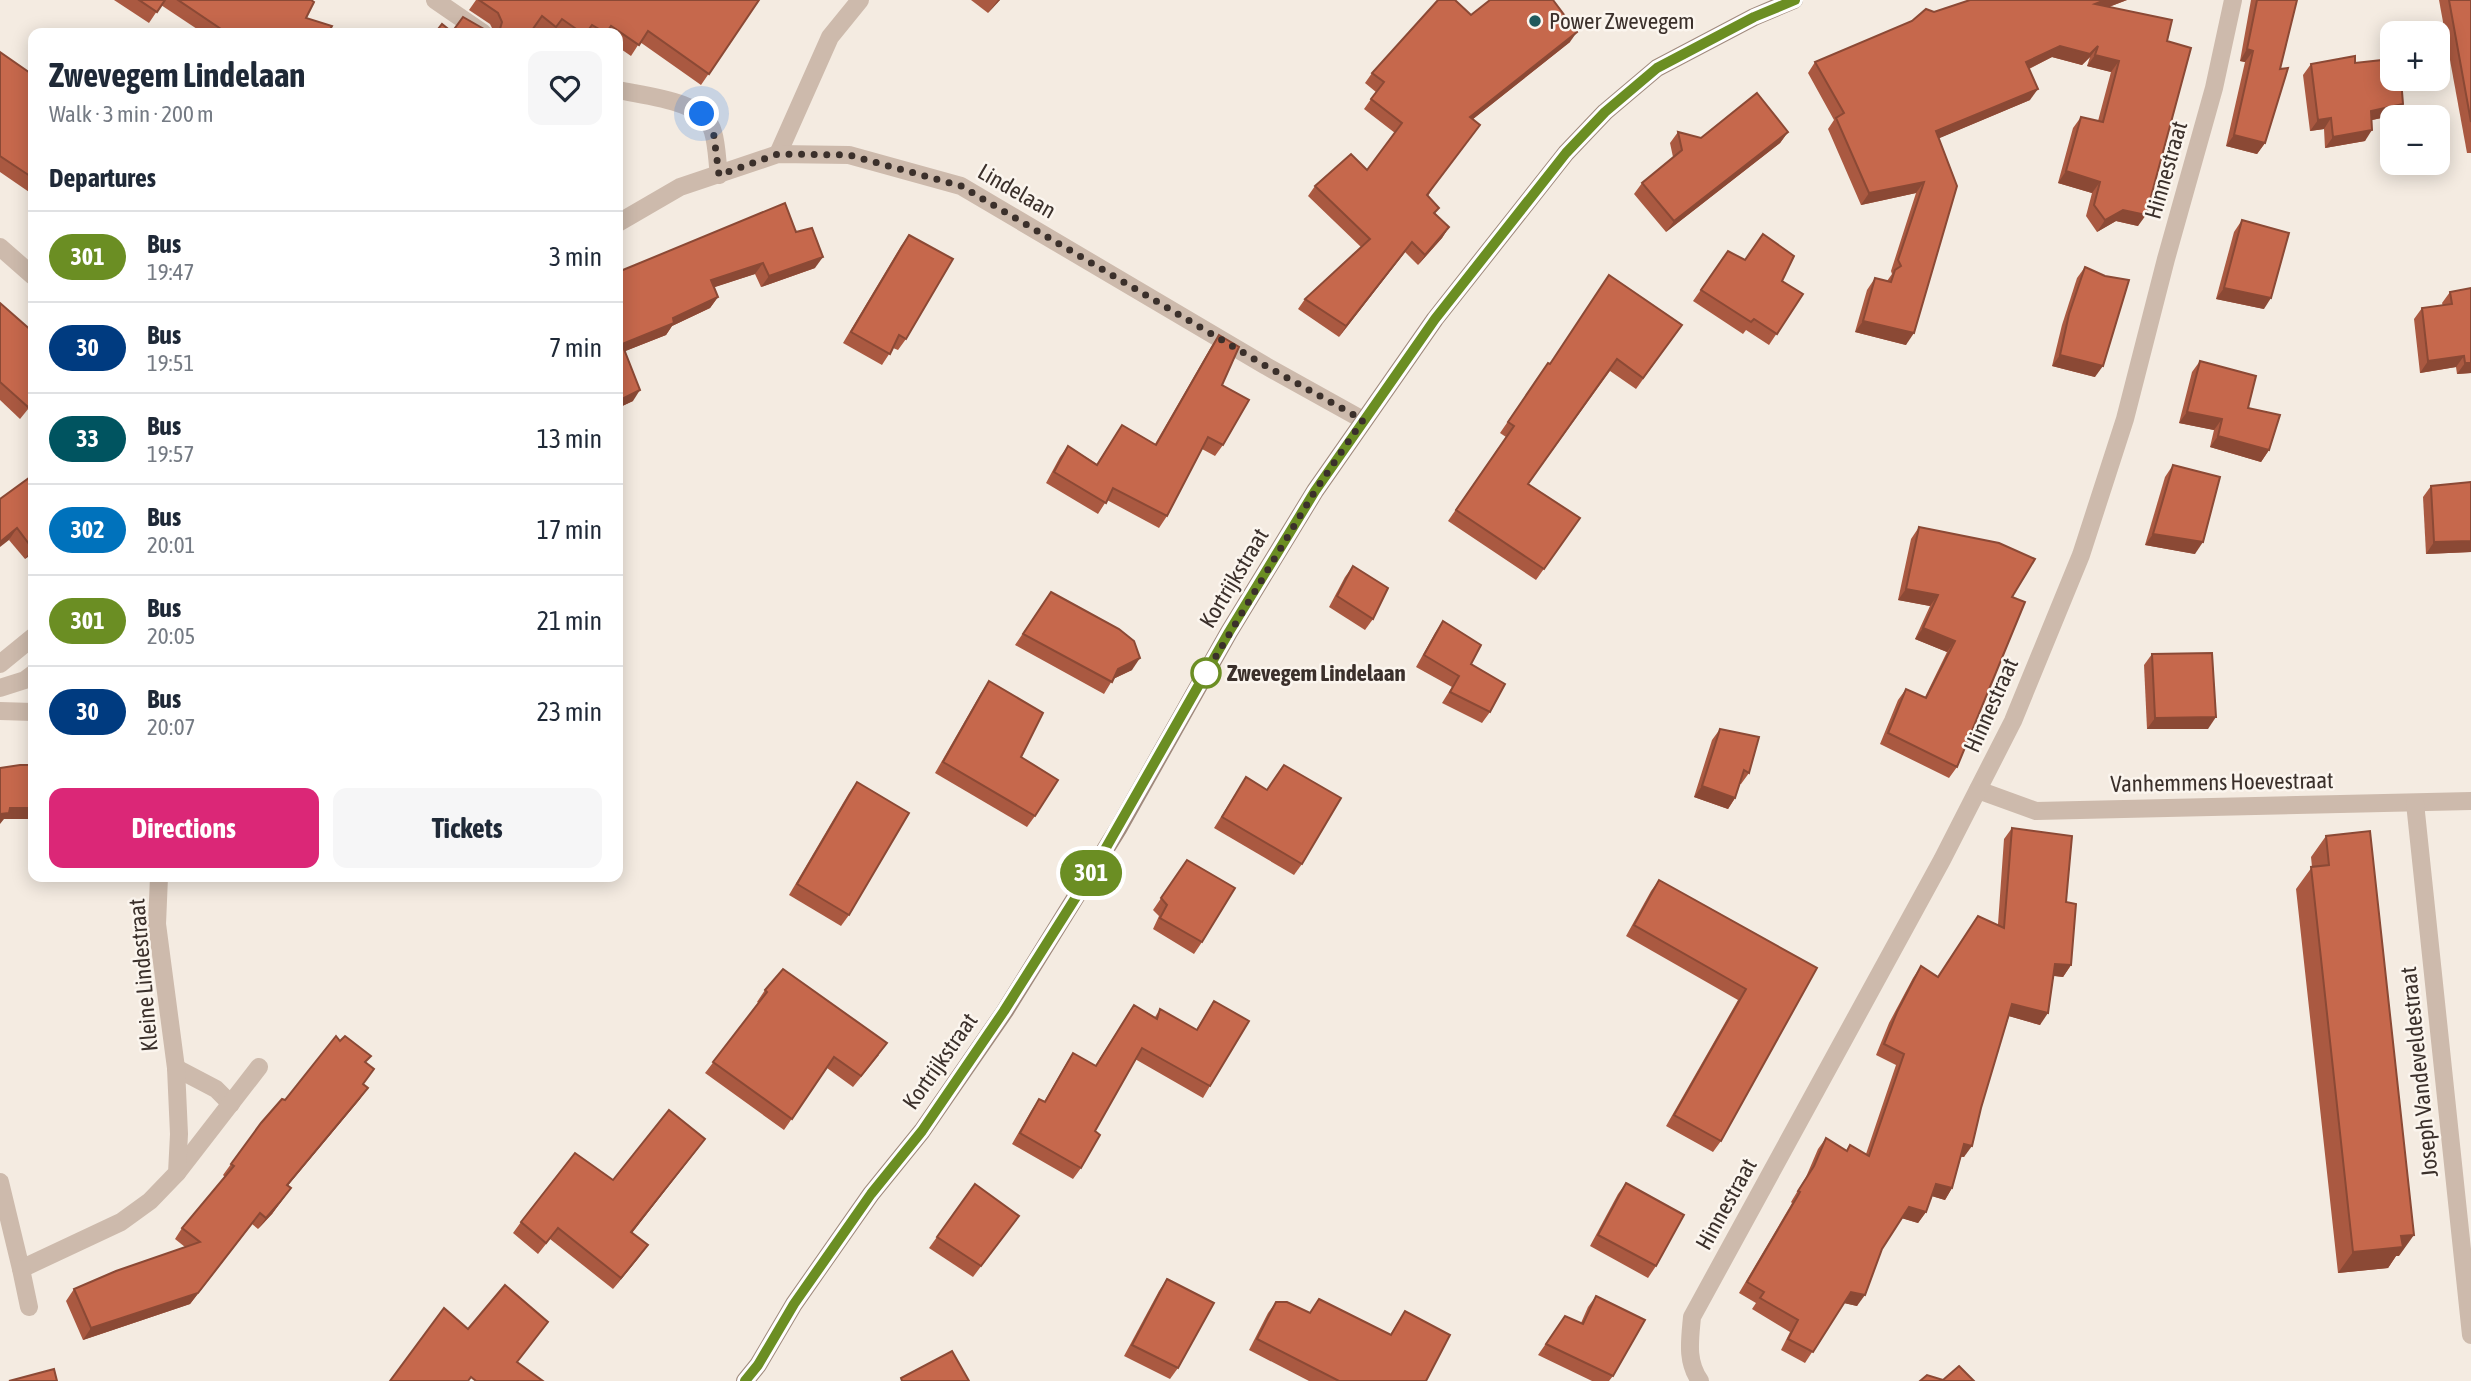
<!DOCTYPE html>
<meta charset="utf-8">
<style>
:root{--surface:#fff;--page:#f6f6f7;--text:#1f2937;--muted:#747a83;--line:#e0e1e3;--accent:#db2777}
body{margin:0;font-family:"Asap Condensed",sans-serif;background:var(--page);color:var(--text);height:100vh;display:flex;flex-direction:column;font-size:26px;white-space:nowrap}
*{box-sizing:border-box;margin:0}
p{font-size:23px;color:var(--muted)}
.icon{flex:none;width:38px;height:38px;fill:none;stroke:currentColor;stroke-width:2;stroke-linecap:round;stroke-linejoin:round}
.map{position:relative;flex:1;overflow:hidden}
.details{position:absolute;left:28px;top:28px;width:595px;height:854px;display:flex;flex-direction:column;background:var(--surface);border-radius:14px;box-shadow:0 4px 18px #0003}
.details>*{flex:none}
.badge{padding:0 14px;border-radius:23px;font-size:24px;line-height:46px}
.fabs{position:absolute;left:2380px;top:21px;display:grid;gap:14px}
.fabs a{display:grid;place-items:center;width:70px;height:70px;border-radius:14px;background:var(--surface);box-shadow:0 4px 18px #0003;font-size:35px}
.you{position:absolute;width:35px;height:35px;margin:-18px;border:5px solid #fff;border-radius:50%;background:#1a73e8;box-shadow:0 0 0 10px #1a73e833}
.map>.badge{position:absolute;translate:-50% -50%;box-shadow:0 0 0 4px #fff}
h2{padding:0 21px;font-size:26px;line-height:63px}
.round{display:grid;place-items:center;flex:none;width:74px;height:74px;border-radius:14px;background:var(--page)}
.headline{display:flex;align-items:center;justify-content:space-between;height:119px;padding:0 21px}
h1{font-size:33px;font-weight:700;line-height:52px}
.button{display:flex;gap:14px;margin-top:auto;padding:14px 21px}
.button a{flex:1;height:80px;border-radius:14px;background:var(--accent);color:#fff;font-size:28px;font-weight:700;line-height:80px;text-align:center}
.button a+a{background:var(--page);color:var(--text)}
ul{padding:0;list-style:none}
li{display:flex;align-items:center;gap:21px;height:91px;padding:0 21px;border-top:2px solid var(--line)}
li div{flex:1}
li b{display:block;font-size:26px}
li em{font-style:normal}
li .badge{min-width:77px;font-weight:700;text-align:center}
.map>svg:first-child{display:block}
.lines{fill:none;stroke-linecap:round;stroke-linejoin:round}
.street{stroke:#cdbaac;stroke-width:18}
.secondary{stroke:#a08a7d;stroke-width:18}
.wall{fill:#aa5941}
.shaded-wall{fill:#8b4935}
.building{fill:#c6684c;stroke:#8b4935;stroke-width:2}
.line-casing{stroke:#fff;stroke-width:16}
.line{stroke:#6b8e23;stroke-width:10}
.walk{stroke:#3b302b;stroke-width:7;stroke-dasharray:0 12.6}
.poi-dot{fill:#205a5d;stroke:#fbf5ee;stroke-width:2.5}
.stop-dot{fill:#fff;stroke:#6b8e23;stroke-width:3.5}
.labels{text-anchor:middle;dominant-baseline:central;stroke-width:5;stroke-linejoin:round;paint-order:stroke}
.poi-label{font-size:23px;fill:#3b302b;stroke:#fbf5ee;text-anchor:start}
.street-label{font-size:23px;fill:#3b302b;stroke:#fbf5ee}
.stop-label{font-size:23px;font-weight:bold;fill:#3b302b;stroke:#fbf5ee;text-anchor:start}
</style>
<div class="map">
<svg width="2471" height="1381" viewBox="0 0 2471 1381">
<rect width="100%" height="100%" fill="#f4ebe1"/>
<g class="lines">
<!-- street -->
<g class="street">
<polyline points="435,0 483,33"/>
<path d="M618 90C645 96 705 100 713 132 717 145 717 161 719 175"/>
<polyline points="778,154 830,37 860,0"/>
<polyline points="618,223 680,187 778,154 849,155 961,186 1266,366 1363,420"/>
<polyline points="0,247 33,276"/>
<polyline points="0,664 33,637"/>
<polyline points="0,688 25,680 33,674"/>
<polyline points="0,711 33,712"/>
<polyline points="1978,790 2036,811 2471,801"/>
<polyline points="2415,803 2471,1335"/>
<polyline points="176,1068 216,1089 231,1104"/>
<polyline points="177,1173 259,1067"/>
<polyline points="0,1182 21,1269 121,1222 150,1201 177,1173 179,1134 176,1068 157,924 159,877"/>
<polyline points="21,1269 29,1307"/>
<path d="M1700 1381C1686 1361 1690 1340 1692 1317L1942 860 2013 721 2081 555 2125 419 2166 259 2214 88 2233 0"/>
</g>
<!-- secondary -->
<polyline class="secondary" points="745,1381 758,1365 794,1304 871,1194 922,1131 1005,1011 1118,829 1229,632 1315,491 1435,319 1566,153 1605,112 1657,68 1754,17 1794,0"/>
</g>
<!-- wall -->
<g class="wall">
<polygon points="114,0 311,0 306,18 328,33 203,33 161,5 149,23"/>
<polygon points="476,0 759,0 701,85 640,42 631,56 618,47 618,33 558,33 554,30 552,33 542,33 534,28 530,33 435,33 442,24 452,32 463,17 491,33 494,32 490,24 469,10"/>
<polygon points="971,0 1000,0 988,13"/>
<polygon points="2127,0 2109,7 2167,41 2138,226 2116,221 2097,232 2086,216 2092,193 2058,183 2073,128 2081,117 2098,121 2111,72 2087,66 2090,57 2082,65 2052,57 2029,69 2030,100 1939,138 1906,345 1855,332 1867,290 1875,278 1887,281 1892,274 1891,271 1916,193 1861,205 1828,129 1834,120 1808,73 1815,62 1934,12"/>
<polygon points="2251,0 2297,0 2280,69 2265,143 2257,154 2226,146 2245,62 2240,61"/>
<polygon points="2439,0 2471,0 2471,153 2467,153"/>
<polygon points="1471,15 1570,42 1473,119 1428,196 1439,208 1435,213 1449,227 1442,238 1418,265 1405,252 1339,337 1298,309 1305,299 1361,247 1308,196 1315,186 1367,170 1395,133 1364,109 1376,92 1365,83 1372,73"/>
<polygon points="0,52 33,75 33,202 29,199 32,194 0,172"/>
<polygon points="2355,63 2382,69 2403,104 2395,115 2372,120 2365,141 2325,148 2324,129 2310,131 2303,75 2311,64"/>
<polygon points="1678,132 1701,138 1788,132 1780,143 1666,232 1634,194 1642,183 1673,157 1670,143"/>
<polygon points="2242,220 2264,309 2216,299 2234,232"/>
<polygon points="796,232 815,268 761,287 755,274 714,287 718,297 710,308 672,326 666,335 625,351 633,401 618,408 618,272"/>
<polygon points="909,235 906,339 898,350 893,348 882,365 843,343 901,246"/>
<polygon points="1728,251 1803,294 1769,345 1746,330 1743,334 1693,301"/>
<polygon points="2085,267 2095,377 2052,366 2062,325 2077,278"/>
<polygon points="2450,292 2471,373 2457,374 2456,367 2420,373 2414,319 2422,308 2443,306 2442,303"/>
<polygon points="0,303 33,403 20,419 0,400"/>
<polygon points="1682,325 1636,389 1610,371 1528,484 1580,518 1536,580 1448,521 1506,437 1500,433 1548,363 1550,364"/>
<polygon points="1219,335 1222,385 1223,445 1215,456 1202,449 1167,516 1159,528 1107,500 1098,514 1046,483 1060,457 1068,446 1097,464 1122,425 1155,444 1211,347"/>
<polygon points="2200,361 2248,408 2269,450 2261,462 2210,447 2214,430 2179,423 2192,372"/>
<polygon points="2173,465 2195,554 2145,545 2165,477"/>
<polygon points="33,475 33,553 25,559 9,540"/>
<polygon points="2471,482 2471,552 2426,554 2423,497 2431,486"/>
<polygon points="1919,527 2012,597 1957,767 1949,778 1880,744 1898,700 1906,689 1925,697 1947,652 1915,639 1930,606 1898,600 1911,539"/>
<polygon points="1353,566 1373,619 1365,630 1329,607 1345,577"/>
<polygon points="1051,592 1132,670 1113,679 1104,694 1015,645"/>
<polygon points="1443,621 1471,664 1490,712 1482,723 1442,703 1452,687 1416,667 1435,633"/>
<polygon points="2152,654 2208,729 2147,729 2144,665"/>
<polygon points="989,681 1021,757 1035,816 1027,827 935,773 981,693"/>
<polygon points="1720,729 1749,773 1741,784 1740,784 1735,798 1728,809 1694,797 1712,740"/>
<polygon points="1246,777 1267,790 1302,864 1294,875 1214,828"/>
<polygon points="857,782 849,915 841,926 789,895 849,793"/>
<polygon points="2012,828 2066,902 2071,965 2063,977 2054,976 2040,1025 2009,1016 1964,1157 1961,1157 1952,1188 1945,1200 1932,1196 1926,1212 1918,1223 1902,1218 1882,1249 1857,1306 1844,1303 1805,1363 1781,1350 1790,1332 1752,1309 1756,1303 1739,1293 1792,1203 1791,1202 1806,1177 1818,1149 1826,1138 1846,1151 1850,1145 1866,1154 1896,1065 1876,1055 1889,1023 1913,978 1921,966 1937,977 1998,924 2004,839"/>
<polygon points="2326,836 2399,1256 2396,1256 2388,1268 2338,1273 2296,889 2312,867 2311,857"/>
<polygon points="1187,860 1202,942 1194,954 1153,929 1159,916 1153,910"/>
<polygon points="1659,880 1817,968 1721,1141 1713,1152 1666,1126 1738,1000 1626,936 1651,891"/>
<polygon points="765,990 879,1055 853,1087 827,1068 784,1130 705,1073 759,1003 757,1002"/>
<polygon points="1214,1001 1210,1086 1203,1098 1135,1059 1095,1131 1081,1168 1073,1179 1012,1144 1031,1111 1039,1099 1044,1102 1066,1064 1073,1053 1095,1066 1134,1005 1155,1017 1160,1009 1196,1030"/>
<polygon points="340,1041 366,1063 360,1099 288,1185 283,1199 272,1214 258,1229 252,1224 190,1304 83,1340 66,1301 74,1289 185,1247 175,1239 182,1228 225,1177 223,1175 231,1164"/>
<polygon points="705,1139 632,1233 640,1256 613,1289 550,1239 538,1254 513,1233 521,1222 613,1180"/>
<polygon points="1626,1183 1656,1266 1648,1278 1590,1246 1618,1194"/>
<polygon points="975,1184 1019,1216 973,1277 929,1248"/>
<polygon points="1167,1279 1178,1368 1170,1379 1124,1356 1159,1291"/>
<polygon points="1596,1296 1613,1376 1609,1381 1592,1381 1538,1355 1565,1316 1581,1323 1588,1307"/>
<polygon points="1319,1299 1390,1335 1405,1311 1426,1381 1309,1381 1249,1350 1268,1313 1276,1302 1310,1313"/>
</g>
<!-- shaded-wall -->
<g class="shaded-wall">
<polygon points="998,0 1000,0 988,13"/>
<polygon points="2105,0 2127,0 2087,15 2095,4"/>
<polygon points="1577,32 1570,42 1463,127 1470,117"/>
<polygon points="2060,46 2098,46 2090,57 2082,65 2052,57 2018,74 2026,62"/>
<polygon points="2247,49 2253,51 2245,62 2240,61"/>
<polygon points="2095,55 2119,61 2111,72 2087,66"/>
<polygon points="2038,89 2030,100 1928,143 1936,131"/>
<polygon points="2403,104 2395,115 2363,122 2371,111"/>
<polygon points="2331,118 2324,129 2310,131 2318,120"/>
<polygon points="2372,130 2365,141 2325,148 2333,137"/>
<polygon points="1788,132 1780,143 1666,232 1674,221"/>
<polygon points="2234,135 2265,143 2257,154 2226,146"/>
<polygon points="2066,171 2100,182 2092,193 2058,183"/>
<polygon points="1924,182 1916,193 1861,205 1869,193"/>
<polygon points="2123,210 2146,215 2138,226 2116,221 2097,232 2105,220"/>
<polygon points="1449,227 1442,238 1418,265 1425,255"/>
<polygon points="1412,242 1405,252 1339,337 1346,326"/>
<polygon points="823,257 815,268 761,287 769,276"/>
<polygon points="763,263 755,274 703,291 711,280"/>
<polygon points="2224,288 2271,298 2264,309 2216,299"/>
<polygon points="718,297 710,308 672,326 666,335 618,354 622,344 673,318"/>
<polygon points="1863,321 1914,333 1906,345 1855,332"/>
<polygon points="2060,355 2103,366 2095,377 2052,366"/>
<polygon points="2464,356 2456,367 2420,373 2428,361"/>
<polygon points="2465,363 2471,363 2471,373 2457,374"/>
<polygon points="640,390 633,401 618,408 618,401"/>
<polygon points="2187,412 2222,419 2214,430 2179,423"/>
<polygon points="2218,436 2269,450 2261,462 2210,447"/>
<polygon points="17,528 9,540 0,547 0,542"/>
<polygon points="2153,534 2203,542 2195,554 2145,545"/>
<polygon points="2471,541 2471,552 2426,554 2434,542"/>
<polygon points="33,547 33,553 25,559"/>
<polygon points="1906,589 1938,595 1930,606 1898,600"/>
<polygon points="1923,628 1955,641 1947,652 1915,639"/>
<polygon points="1140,658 1132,670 1111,680 1118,669"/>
<polygon points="2216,717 2208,729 2147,729 2155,718"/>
<polygon points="1702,786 1735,798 1728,809 1694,797"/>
<polygon points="10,808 33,808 33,819 4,819 0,824 0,814"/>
<polygon points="267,877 301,877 299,880 264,881"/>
<polygon points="2055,964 2071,965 2063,977 2048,975"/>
<polygon points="2012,1004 2048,1013 2040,1025 2005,1015"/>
<polygon points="368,1088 360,1099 279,1196 287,1185"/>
<polygon points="705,1139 697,1150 623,1244 631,1232"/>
<polygon points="1964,1144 1972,1146 1964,1157 1956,1155"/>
<polygon points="1936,1184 1952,1188 1945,1200 1928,1195"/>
<polygon points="291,1188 272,1214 258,1229 266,1218"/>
<polygon points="1909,1207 1926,1212 1918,1223 1901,1218"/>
<polygon points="260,1213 190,1304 83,1340 91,1328"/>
<polygon points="2414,1235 2399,1256 2396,1256 2388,1268 2338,1273 2353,1252 2401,1236"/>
<polygon points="648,1245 640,1256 613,1289 621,1278"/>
<polygon points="1851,1292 1865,1295 1857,1306 1844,1303"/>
</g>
<!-- building -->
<g class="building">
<polygon points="139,0 165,0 157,12"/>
<polygon points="178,0 311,0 314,2 306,18 332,26 328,33 227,33"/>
<polygon points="479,0 759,0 709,74 648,31 639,45 611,26 606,33 592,25 586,33 582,33 562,19 556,27 542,16 530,33 435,33 442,24 452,32 463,17 491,33 500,29 502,22 498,13"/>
<polygon points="1438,0 1455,0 1471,15 1490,0 1553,0 1577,32 1470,117 1480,125 1427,195 1439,208 1434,213 1449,227 1425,255 1412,242 1346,326 1305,299 1370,239 1315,186 1351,154 1367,170 1402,123 1371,99 1384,82 1372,73"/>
<polygon points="1970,0 2105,0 2095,4 2172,20 2167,41 2191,48 2146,215 2123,210 2105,220 2094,205 2100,182 2066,171 2081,117 2103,122 2119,61 2095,55 2098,46 2090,54 2060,46 2026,62 2038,89 1936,131 1957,186 1914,333 1863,321 1875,278 1891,282 1895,270 1901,266 1898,260 1924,182 1869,193 1836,118 1844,113 1815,62 1912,21 1926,9 1934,12"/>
<polygon points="2257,0 2297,0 2280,69 2288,68 2265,143 2234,135 2253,51 2247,49"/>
<polygon points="2449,0 2471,0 2471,122"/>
<polygon points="0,52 33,75 33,178 0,156"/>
<polygon points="2355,56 2355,63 2383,60 2382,69 2392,66 2392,79 2401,79 2403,104 2371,111 2372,130 2333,137 2331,118 2318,120 2311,64"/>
<polygon points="1757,93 1788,132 1674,221 1642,183 1682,150 1678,132 1701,138"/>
<polygon points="785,203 796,232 812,228 823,257 769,276 763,263 711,280 718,297 673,318 674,323 622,344 640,390 618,401 618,305 622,303 618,292 618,272"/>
<polygon points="2242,220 2289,233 2271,298 2224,288"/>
<polygon points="1763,234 1794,256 1782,281 1803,294 1777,334 1754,319 1751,322 1701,290 1728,251 1745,260"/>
<polygon points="909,235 953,259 906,339 899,335 890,354 851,332"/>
<polygon points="2085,267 2105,276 2129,280 2103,366 2060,355 2069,314"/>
<polygon points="1609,275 1682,325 1643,378 1617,359 1528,484 1580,518 1544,569 1456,510 1514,426 1508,422 1548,363 1550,364"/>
<polygon points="2471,288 2471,363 2465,363 2464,356 2428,361 2422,308 2452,304 2450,292"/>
<polygon points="0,303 33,332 33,401 28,407 0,382"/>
<polygon points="1219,335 1239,347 1222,385 1249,400 1223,445 1208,437 1167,516 1113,488 1106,503 1054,472 1068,446 1097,465 1122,425 1156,445"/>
<polygon points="2200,361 2256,376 2248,408 2280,415 2269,450 2218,436 2222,419 2187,412"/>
<polygon points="2173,465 2220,477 2203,542 2153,534"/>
<polygon points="33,475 33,547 32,548 17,528 0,542 0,499"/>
<polygon points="2471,482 2471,541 2434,542 2431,486"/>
<polygon points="1919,527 1999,543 2035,559 2012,597 2025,602 1957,767 1888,733 1906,689 1926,698 1955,641 1923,628 1938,595 1906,589"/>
<polygon points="1353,566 1388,588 1373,619 1337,596"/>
<polygon points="1051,592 1119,629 1134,641 1140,658 1118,669 1112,682 1023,634"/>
<polygon points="1443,621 1481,645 1471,664 1505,684 1490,712 1450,692 1459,676 1424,655"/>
<polygon points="2212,653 2216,717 2155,718 2152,654"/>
<polygon points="989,681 1043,713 1021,757 1058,780 1035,816 943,762"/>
<polygon points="1720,729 1759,737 1749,773 1744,770 1735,798 1702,786"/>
<polygon points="20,765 33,765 33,808 10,808 9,813 0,814 0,768"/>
<polygon points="1284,765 1341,798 1302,864 1222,817 1246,777 1267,790"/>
<polygon points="857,782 909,813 849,915 797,884"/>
<polygon points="2012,828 2072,836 2066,902 2076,904 2071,965 2055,964 2048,1013 2012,1004 1981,1108 1972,1146 1964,1144 1952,1188 1936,1184 1926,1212 1909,1207 1882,1249 1865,1295 1851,1292 1813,1352 1788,1339 1798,1320 1760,1298 1764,1292 1747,1282 1800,1192 1798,1191 1814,1166 1826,1138 1847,1151 1850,1145 1869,1156 1904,1054 1884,1044 1897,1012 1921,966 1938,977 1978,916 2004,928"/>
<polygon points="2370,831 2414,1235 2401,1236 2403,1247 2353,1252 2311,867 2329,865 2326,836"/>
<polygon points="1187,860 1235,888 1202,942 1160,918 1167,905 1161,898"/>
<polygon points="1659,880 1817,968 1721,1141 1674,1115 1746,989 1634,925"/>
<polygon points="783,969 887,1043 861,1076 834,1057 792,1119 713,1062 767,992 765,990"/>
<polygon points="1214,1001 1249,1021 1210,1086 1142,1048 1095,1131 1100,1135 1081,1168 1020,1133 1039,1099 1045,1102 1073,1053 1096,1066 1134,1005 1157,1019 1160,1009 1197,1030"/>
<polygon points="336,1036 340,1041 345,1036 371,1056 365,1062 374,1069 363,1084 368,1088 287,1185 291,1188 279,1203 266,1218 260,1213 198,1293 91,1328 74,1289 116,1271 200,1242 182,1228 234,1166 231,1164 261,1123 282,1099 285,1100"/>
<polygon points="669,1110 705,1139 631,1232 648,1245 621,1278 558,1228 546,1243 521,1222 575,1153 613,1180"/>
<polygon points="1626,1183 1684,1215 1656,1266 1598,1235"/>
<polygon points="975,1184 1019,1216 981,1266 937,1237"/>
<polygon points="1167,1279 1214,1303 1178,1368 1132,1345"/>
<polygon points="505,1285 548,1322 517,1362 543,1381 476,1381 471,1377 468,1381 390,1381 444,1308 468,1329"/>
<polygon points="1596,1296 1645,1320 1613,1376 1546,1344 1565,1316 1583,1324"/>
<polygon points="1319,1299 1391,1335 1405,1311 1450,1335 1426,1381 1339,1381 1257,1339 1276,1302 1287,1302 1310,1313"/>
<polygon points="952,1351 969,1381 902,1381 901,1378"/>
<polygon points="1959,1366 1974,1381 1920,1381 1927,1375 1943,1380"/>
<polygon points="54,1369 57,1381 9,1381"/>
</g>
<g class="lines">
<!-- line casing -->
<g class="line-casing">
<polyline id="line" points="745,1381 758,1365 794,1304 871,1194 922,1131 1004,1011 1095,867 1229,632 1315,491 1435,319 1566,153 1605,112 1657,68 1754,17 1795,0"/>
</g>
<!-- line -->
<use href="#line" class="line"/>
<!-- walk -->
<polyline class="walk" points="702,114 713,129 719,175 778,154 849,155 961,186 1266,366 1363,420 1315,491 1206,673"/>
</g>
<!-- markers -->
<circle class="poi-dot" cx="1535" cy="21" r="7"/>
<circle class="stop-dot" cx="1206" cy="673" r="14"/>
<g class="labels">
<!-- poi labels -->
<g class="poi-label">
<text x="1549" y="21">Power Zwevegem</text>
</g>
<!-- street labels -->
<g class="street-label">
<text transform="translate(2166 170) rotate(-74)">Hinnestraat</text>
<text transform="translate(1017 191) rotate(30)">Lindelaan</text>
<text transform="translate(1234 578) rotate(-59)">Kortrijkstraat</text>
<text transform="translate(1991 705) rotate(-66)">Hinnestraat</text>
<text transform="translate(2222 782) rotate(-1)">Vanhemmens Hoevestraat</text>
<text transform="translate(143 975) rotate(-95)">Kleine Lindestraat</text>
<text transform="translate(940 1061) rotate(-55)">Kortrijkstraat</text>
<text transform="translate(2419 1072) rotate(-96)">Joseph Vandeveldestraat</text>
<text transform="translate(1726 1204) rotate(-61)">Hinnestraat</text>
</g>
<!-- stop labels -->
<g class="stop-label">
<text x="1227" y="673">Zwevegem Lindelaan</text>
</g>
</g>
</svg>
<div class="fabs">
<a>+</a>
<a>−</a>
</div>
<div class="you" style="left:702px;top:114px"></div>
<b class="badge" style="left:1091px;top:873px;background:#6b8e23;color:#fff">301</b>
<section class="details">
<div class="headline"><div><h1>Zwevegem Lindelaan</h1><p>Walk · 3 min · 200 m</p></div><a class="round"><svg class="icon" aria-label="heart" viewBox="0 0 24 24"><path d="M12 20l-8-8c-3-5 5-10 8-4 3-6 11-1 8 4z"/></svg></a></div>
<h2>Departures</h2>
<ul>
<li><span class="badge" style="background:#6b8e23;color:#fff">301</span><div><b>Bus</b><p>19:47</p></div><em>3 min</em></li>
<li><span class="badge" style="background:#003b80;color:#fff">30</span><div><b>Bus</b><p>19:51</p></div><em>7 min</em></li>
<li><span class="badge" style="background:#005460;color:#fff">33</span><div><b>Bus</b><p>19:57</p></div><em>13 min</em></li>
<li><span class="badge" style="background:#0072bc;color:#fff">302</span><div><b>Bus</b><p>20:01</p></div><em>17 min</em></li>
<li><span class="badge" style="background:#6b8e23;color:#fff">301</span><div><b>Bus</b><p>20:05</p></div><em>21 min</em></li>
<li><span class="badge" style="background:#003b80;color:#fff">30</span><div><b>Bus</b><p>20:07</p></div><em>23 min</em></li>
</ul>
<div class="button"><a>Directions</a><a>Tickets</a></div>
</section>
</div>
